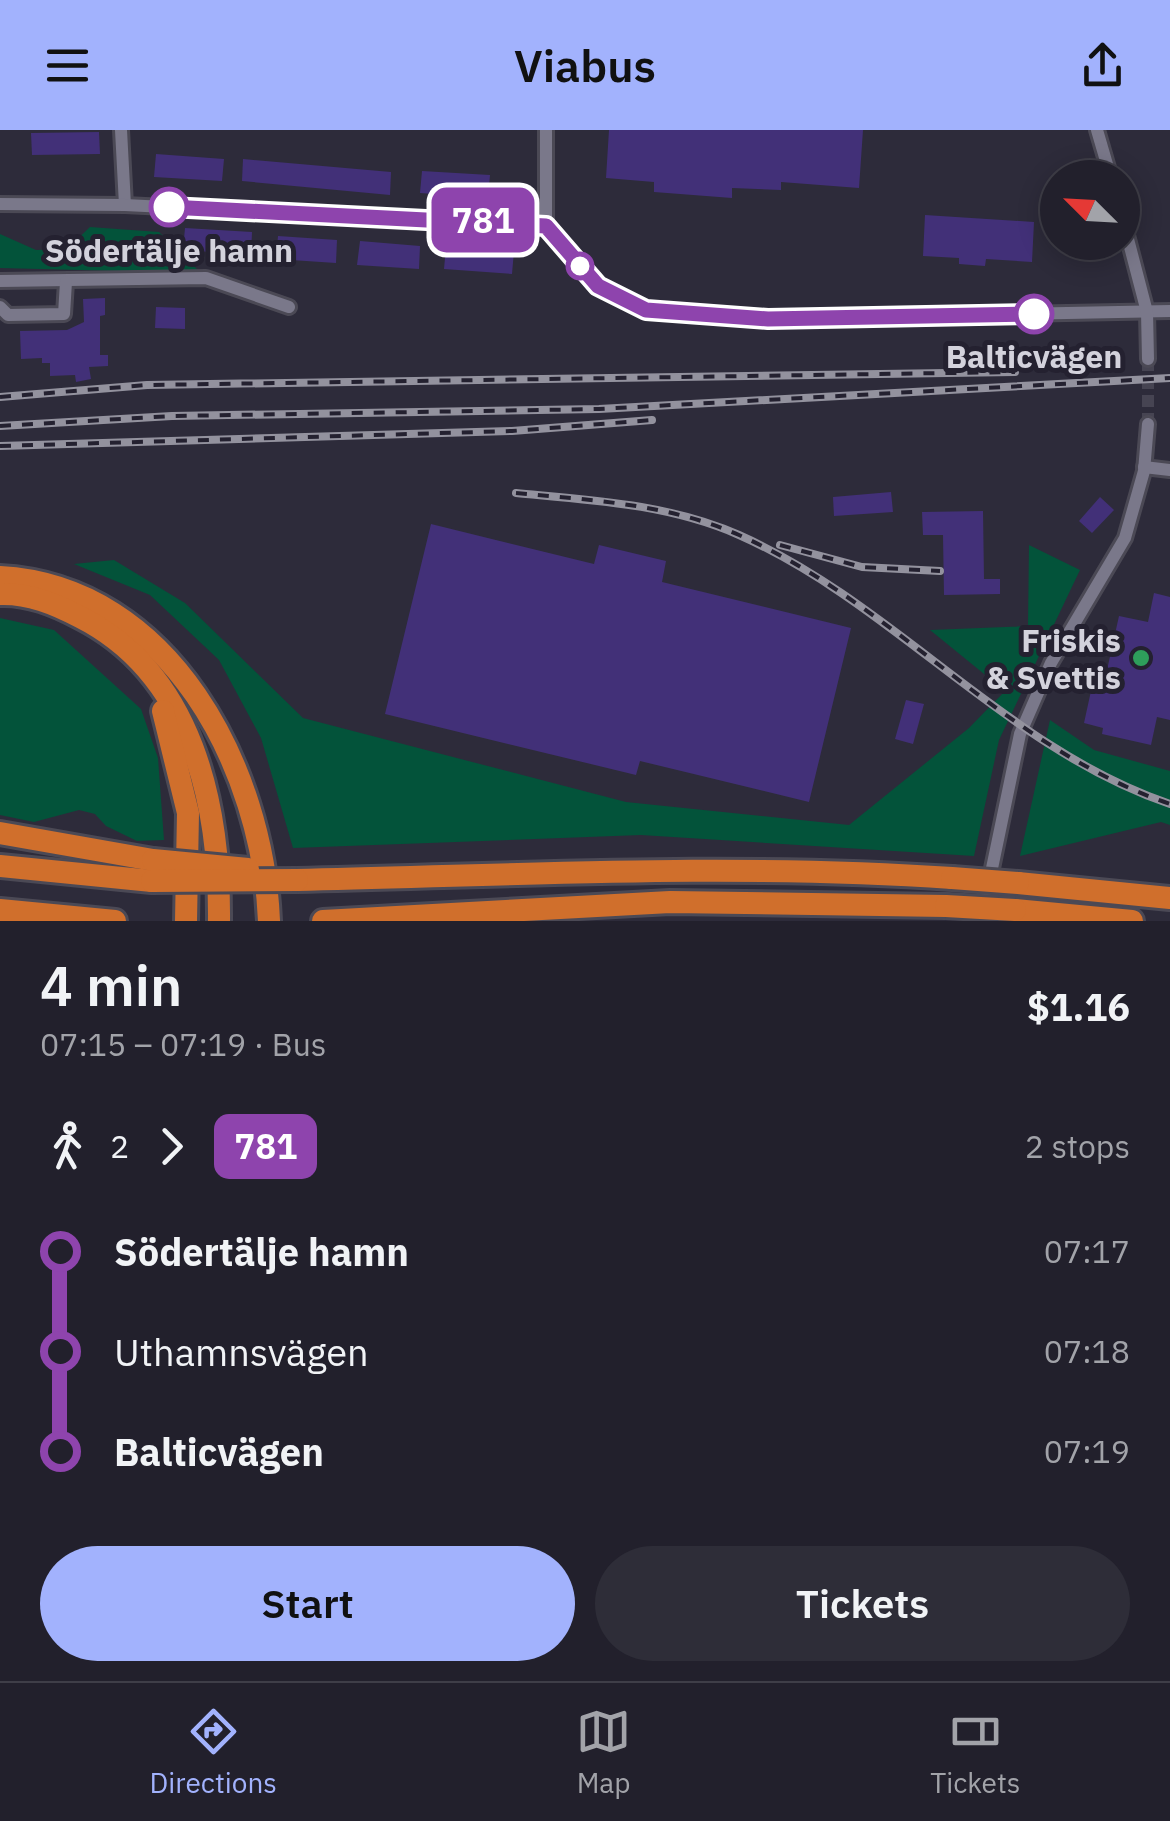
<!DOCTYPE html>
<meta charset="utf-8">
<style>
:root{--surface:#22202c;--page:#2e2d38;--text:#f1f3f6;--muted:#a2a3a9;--line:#3f3e48;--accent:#a2b2fd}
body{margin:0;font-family:"IBM Plex Sans",sans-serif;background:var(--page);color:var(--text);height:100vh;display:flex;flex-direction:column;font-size:38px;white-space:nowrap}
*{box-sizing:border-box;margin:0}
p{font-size:32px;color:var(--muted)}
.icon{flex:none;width:55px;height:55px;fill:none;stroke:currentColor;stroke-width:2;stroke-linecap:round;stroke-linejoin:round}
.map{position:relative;height:791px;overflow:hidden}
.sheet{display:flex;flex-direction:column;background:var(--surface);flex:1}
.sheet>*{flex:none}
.badge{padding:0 20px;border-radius:15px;font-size:35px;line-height:65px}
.needle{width:65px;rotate:294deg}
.controls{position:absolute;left:1040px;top:30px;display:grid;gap:20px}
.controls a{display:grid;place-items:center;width:100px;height:100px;border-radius:50%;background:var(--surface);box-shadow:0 5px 25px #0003,0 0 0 2px var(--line);font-size:50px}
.map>.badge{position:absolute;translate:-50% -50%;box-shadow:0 0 0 5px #fff}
.legs{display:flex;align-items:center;gap:15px;height:110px;padding:0 40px;font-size:32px}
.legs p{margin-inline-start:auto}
.overview{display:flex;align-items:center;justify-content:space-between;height:170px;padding:0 40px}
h1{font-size:55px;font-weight:600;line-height:75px}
.button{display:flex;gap:20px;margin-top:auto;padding:20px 40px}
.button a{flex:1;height:115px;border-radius:60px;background:var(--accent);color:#111;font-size:40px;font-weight:600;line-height:115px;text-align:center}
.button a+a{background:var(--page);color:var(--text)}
ul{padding:0 40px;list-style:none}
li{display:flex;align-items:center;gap:35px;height:100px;font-size:38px}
li i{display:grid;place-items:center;width:15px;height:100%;margin:0 12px;background:currentColor}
li i::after{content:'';width:25px;height:25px;margin:-12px;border:8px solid;border-radius:50%;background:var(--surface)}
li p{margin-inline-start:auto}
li:first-child i{background:linear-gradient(#0000 50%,currentColor 0)}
li:last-child i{background:linear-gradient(currentColor 50%,#0000 0)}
header{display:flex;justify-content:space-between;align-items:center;height:130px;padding:0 40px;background:var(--accent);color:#111;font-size:45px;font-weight:600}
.menu{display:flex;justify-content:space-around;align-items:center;height:140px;border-top:2px solid var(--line);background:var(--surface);font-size:28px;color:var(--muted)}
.menu a{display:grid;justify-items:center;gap:5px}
.menu .on{color:var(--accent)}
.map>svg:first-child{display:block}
.green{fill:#03533a}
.building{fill:#423078}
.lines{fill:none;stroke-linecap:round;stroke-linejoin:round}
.minor-tunnel{stroke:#464452;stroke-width:12;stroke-dasharray:12 6;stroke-linecap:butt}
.minor-casing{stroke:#4b4955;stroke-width:18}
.motorway-casing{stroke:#4b4955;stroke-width:28}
.minor{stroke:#7a788a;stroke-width:12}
.motorway{stroke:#d06f2c;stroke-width:22}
.rail-casing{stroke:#93929e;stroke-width:8}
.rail{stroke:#242130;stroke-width:4;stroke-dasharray:11;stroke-linecap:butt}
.motorway-bridge-casing{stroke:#4b4955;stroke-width:28;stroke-linecap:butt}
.motorway-bridge{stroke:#d06f2c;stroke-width:22}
.line-1-casing{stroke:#fff;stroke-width:22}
.line-1{stroke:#8e44ad;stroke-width:15}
.stop-1-dot{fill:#fff;stroke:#8e44ad;stroke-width:5}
.leisure-dot{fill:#2e9e5b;stroke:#242130;stroke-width:4}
.labels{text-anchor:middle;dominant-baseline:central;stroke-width:10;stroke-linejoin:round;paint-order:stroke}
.stop-label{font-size:32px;font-weight:bold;fill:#d3d2dc;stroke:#242130}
.poi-label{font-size:32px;font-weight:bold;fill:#d3d2dc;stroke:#242130;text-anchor:end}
</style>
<header><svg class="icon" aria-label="menu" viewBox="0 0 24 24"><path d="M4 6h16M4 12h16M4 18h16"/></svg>Viabus<svg class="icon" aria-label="share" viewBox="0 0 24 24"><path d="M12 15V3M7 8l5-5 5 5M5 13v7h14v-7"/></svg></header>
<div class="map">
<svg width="1170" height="791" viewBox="0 0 1170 791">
<rect width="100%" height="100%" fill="#2d2b3a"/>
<!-- green -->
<g class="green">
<polygon points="90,97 159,102 201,143 0,138 0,104 36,120 67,119"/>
<polygon points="1029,415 1080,440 999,610 974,726 641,705 293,718 261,608 219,530 150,465 74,434 114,430 185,473 303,588 626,672 849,695 969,598 1005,561 930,500 1028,496"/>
<polygon points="0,488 54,500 141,579 158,628 164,710 137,711 106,696 95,684 79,680 34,692 0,685"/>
<polygon points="1050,590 1094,620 1170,641 1170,695 1161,692 1020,726"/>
</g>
<!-- building -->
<g class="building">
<polygon points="609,0 863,0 859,58 781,52 781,60 732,58 732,68 654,62 654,52 606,48"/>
<polygon points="99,2 100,24 32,25 31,3"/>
<polygon points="156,24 224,29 222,51 154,47"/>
<polygon points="243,29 391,42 390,65 242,51"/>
<polygon points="422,41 490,45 488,68 420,63"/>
<polygon points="925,85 1034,92 1032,132 986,129 985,136 959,134 959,128 923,126"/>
<polygon points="185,98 252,102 251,125 183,120"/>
<polygon points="278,106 337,110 336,133 276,129"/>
<polygon points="360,111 420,116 419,139 357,135"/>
<polygon points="446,117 514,121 512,144 444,139"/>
<polygon points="105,168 105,185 100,186 100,225 108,225 108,236 89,237 91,249 76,252 75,245 50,246 50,233 42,233 42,228 21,229 20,201 67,200 84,192 83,169"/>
<polygon points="156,177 185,178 185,199 155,198"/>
<polygon points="891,362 893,382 834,386 833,367"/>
<polygon points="1100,367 1114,380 1092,403 1079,391"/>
<polygon points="983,381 984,449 1000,449 1000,464 944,465 943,405 923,405 922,382"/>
<polygon points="431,394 594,434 599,415 666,431 662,452 851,498 809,672 640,631 636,645 385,584"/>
<polygon points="1154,463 1170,467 1170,590 1157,587 1151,615 1102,604 1103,598 1084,593 1096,538 1107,540 1119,486 1148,492"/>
<polygon points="906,570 924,574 913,614 895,609"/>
</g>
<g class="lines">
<!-- minor-tunnel -->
<polyline class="minor-tunnel" points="1148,229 1148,294"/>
<!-- minor casing -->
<g class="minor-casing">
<g id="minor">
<polyline points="121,0 125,75"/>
<polyline points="546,0 546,96 598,156 646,180 767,189 1170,181"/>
<polyline points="1097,0 1111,48"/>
<polyline points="0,74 125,75 546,96"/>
<polyline points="1122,86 1147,182 1148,229"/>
<polyline points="0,151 206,148 289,177"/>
<polyline points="0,177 8,185 64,184 66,152"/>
<polyline points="1144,337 1170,340"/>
<polyline points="981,791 1020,604 1051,533 1125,408 1144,341 1148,294"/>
</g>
</g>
<!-- motorway casing -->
<g class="motorway-casing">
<g id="motorway">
<path d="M0 447C170 456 263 639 269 791"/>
<path d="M0 464C29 463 55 474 80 487 193 544 220 675 219 791"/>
<polyline points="163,581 188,683 186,791"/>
<polyline points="0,703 153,730"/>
<polyline points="0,736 152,751"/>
<path d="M297 750C516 745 733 733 952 748"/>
<polyline points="1018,753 1170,768"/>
<polyline points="0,780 115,791"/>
<polyline points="1015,780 1132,791"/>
<polyline points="323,791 670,772 946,776"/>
</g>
</g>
<!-- minor -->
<use href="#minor" class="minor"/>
<!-- motorway -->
<use href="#motorway" class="motorway"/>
<!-- rail casing -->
<g class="rail-casing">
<g id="rail">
<polyline points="0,267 147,255 1015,242"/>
<polyline points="0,296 172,286 599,279 1170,248"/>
<polyline points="0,316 512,301 652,290"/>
<path d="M516 363C591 370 669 374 739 405 895 474 1007 619 1170 674"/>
<polyline points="780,415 862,437 940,441"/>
</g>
</g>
<!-- rail -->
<use href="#rail" class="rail"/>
<!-- motorway-bridge casing -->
<g class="motorway-bridge-casing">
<g id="motorway-bridge">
<polyline points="153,730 248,739"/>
<polyline points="952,748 1018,753"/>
<polyline points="152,751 297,750"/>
<polyline points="946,776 1015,780"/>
</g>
</g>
<!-- motorway-bridge -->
<use href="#motorway-bridge" class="motorway-bridge"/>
</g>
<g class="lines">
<!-- line-1 casing -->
<g class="line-1-casing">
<polyline id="line-1" points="169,77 546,96 598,156 646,180 768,189 1034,184"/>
</g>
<!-- line-1 -->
<use href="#line-1" class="line-1"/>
</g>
<!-- markers -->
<g class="stop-1-dot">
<circle cx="169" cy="77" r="18"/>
<circle cx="580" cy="136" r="12"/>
<circle cx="1034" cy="184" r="18"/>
</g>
<circle class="leisure-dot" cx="1141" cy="528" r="10"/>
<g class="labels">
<!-- stop labels -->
<g class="stop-label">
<text x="169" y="120">Södertälje hamn</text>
<text x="1034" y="226">Balticvägen</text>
</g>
<!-- poi labels -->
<g class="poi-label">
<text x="1121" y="510">Friskis<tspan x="1121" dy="37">&amp; Svettis</tspan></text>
</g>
</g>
</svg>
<div class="controls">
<a><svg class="needle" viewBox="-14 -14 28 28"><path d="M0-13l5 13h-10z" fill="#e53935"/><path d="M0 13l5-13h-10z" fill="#a2a3a9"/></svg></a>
</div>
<b class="badge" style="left:483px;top:90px;background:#8e44ad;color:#fff">781</b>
</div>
<section class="sheet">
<div class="overview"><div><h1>4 min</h1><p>07:15 – 07:19 · Bus</p></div><b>$1.16</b></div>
<div class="legs"><svg class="icon" aria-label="walk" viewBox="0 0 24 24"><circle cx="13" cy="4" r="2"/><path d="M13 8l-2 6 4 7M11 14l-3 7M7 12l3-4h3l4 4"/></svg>2<svg class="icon" aria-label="forward" viewBox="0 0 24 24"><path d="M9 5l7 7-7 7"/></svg><b class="badge" style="background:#8e44ad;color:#fff">781</b><p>2 stops</p></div>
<ul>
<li><i style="color:#8e44ad"></i><b>Södertälje hamn</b><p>07:17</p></li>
<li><i style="color:#8e44ad"></i><span>Uthamnsvägen</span><p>07:18</p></li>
<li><i style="color:#8e44ad"></i><b>Balticvägen</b><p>07:19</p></li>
</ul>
<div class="button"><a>Start</a><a>Tickets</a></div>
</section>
<nav class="menu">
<a class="on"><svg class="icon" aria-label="directions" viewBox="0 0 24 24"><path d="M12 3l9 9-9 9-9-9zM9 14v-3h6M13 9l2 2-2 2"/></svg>Directions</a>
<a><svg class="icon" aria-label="map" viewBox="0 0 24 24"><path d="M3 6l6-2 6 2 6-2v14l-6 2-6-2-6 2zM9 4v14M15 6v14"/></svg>Map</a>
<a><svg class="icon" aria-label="tickets" viewBox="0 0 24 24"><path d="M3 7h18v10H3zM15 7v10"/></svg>Tickets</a>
</nav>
